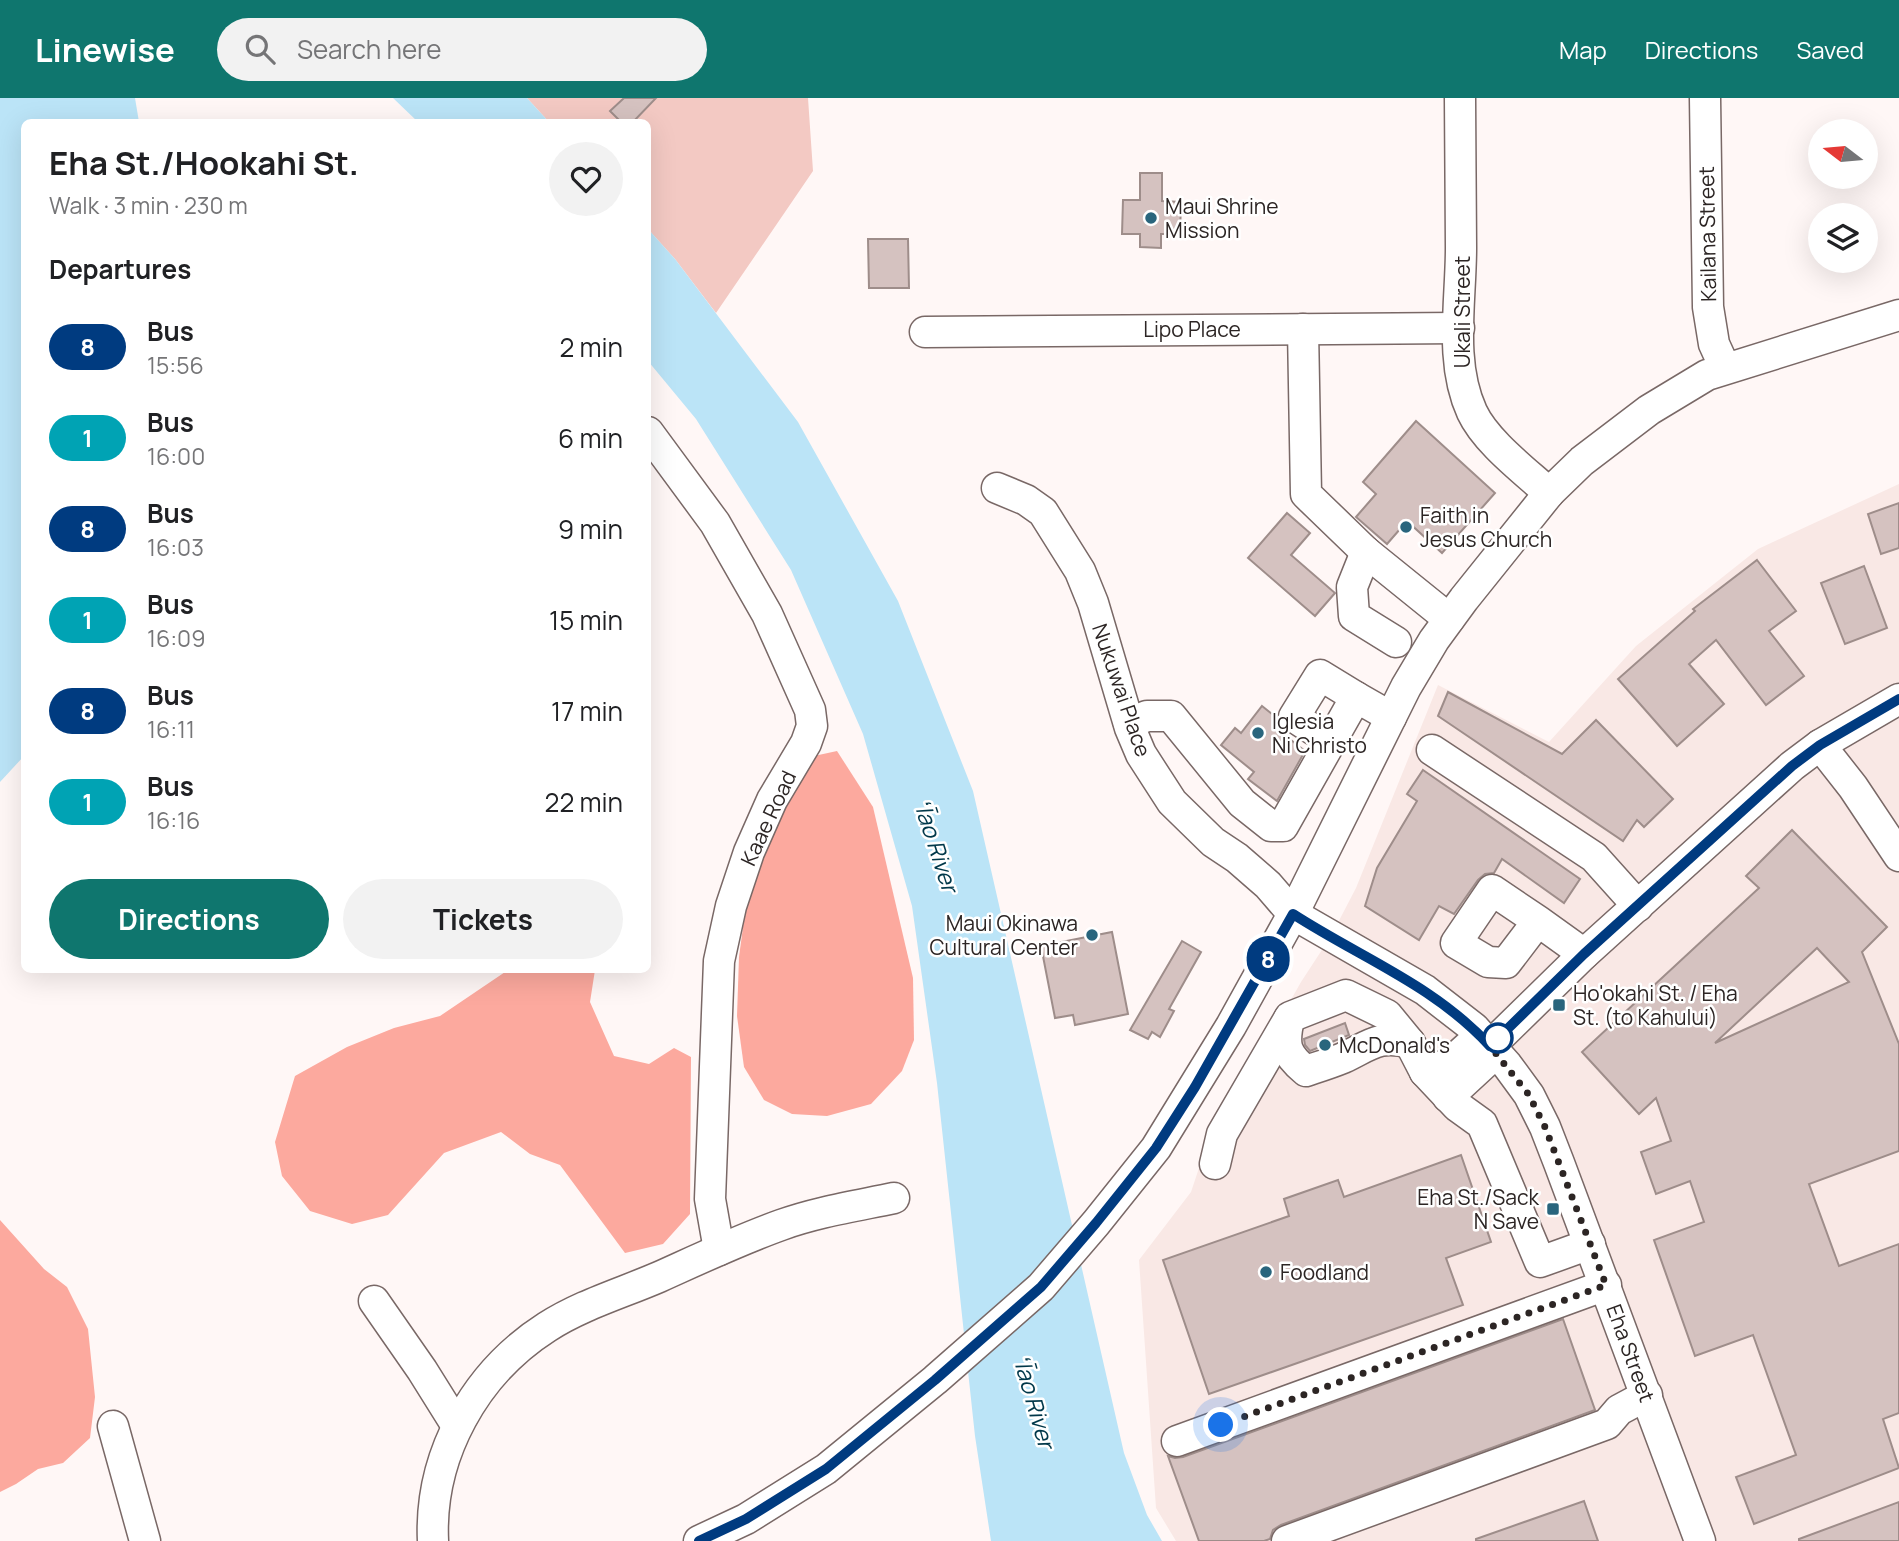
<!DOCTYPE html>
<meta charset="utf-8">
<style>
:root{--surface:#fff;--page:#f2f2f2;--text:#202124;--muted:#757577;--accent:#0f766e}
body{margin:0;font-family:Manrope,sans-serif;background:var(--page);color:var(--text);height:100vh;display:flex;flex-direction:column;font-size:26px;white-space:nowrap}
*{box-sizing:border-box;margin:0}
p{font-size:23px;color:var(--muted)}
.icon{flex:none;width:38px;height:38px;fill:none;stroke:currentColor;stroke-width:2;stroke-linecap:round;stroke-linejoin:round}
.map{position:relative;flex:1;overflow:hidden}
.side{position:absolute;left:21px;top:21px;width:630px;height:854px;display:flex;flex-direction:column;background:var(--surface);border-radius:10px;box-shadow:0 7px 28px #0002}
.side>*{flex:none}
.badge{padding:0 14px;border-radius:23px;font-size:24px;line-height:46px}
.needle{width:46px;rotate:286deg}
.fabs{position:absolute;left:1808px;top:21px;display:grid;gap:14px}
.fabs a{display:grid;place-items:center;width:70px;height:70px;border-radius:50%;background:var(--surface);box-shadow:0 7px 28px #0002;font-size:35px}
.you{position:absolute;width:35px;height:35px;margin:-18px;border:5px solid #fff;border-radius:50%;background:#1a73e8;box-shadow:0 0 0 10px #1a73e833}
.map>.badge{position:absolute;translate:-50% -50%;box-shadow:0 0 0 4px #fff}
h2{padding:0 28px;font-size:26px;line-height:63px}
.round{display:grid;place-items:center;flex:none;width:74px;height:74px;border-radius:37px;background:var(--page)}
.overview{display:flex;align-items:center;justify-content:space-between;height:119px;padding:0 28px}
h1{font-size:33px;font-weight:700;line-height:52px}
.primary-button{display:flex;gap:14px;margin-top:auto;padding:14px 28px}
.primary-button a{flex:1;height:80px;border-radius:42px;background:var(--accent);color:#fff;font-size:28px;font-weight:700;line-height:80px;text-align:center}
.primary-button a+a{background:var(--page);color:var(--text)}
ul{padding:0;list-style:none}
li{display:flex;align-items:center;gap:21px;height:91px;padding:0 28px}
li div{flex:1}
li b{display:block;font-size:26px}
li em{font-style:normal}
li .badge{min-width:77px;font-weight:700;text-align:center}
header{display:flex;align-items:center;gap:42px;box-sizing:border-box;height:98px;padding:0 35px;background:var(--accent);color:#fff}
header strong{font-size:33px}
nav{display:flex;gap:38px;margin-inline-start:auto;font-size:24px}
.search{width:490px;height:63px;background:var(--page);display:flex;align-items:center;gap:18px;box-sizing:border-box;padding:0 24px;border-radius:38px;color:var(--muted);font-size:26px}
.map>svg:first-child{display:block}
.built{fill:#f9e8e5}
.green{fill:#f3c9c3}
.forest{fill:#fca99e}
.water{fill:#bbe4f7}
.building{fill:#d5c2c0;stroke:#9e8d8a;stroke-width:2;fill-rule:evenodd}
.lines{fill:none;stroke-linecap:round;stroke-linejoin:round}
.minor-casing{stroke:#796866;stroke-width:33}
.minor{stroke:#fff;stroke-width:30}
.line-casing{stroke:#fff;stroke-width:16}
.line{stroke:#003b80;stroke-width:10}
.walk{stroke:#2c2524;stroke-width:7;stroke-dasharray:0 12.6}
.poi-dot{fill:#29657d;stroke:#fff;stroke-width:2.5}
.stop-dot{fill:#fff;stroke:#003b80;stroke-width:3.5}
.labels{text-anchor:middle;dominant-baseline:central;stroke-width:5;stroke-linejoin:round;paint-order:stroke}
.poi-label{font-size:21px;fill:#2c2524;stroke:#fff;text-anchor:start}
.street-label{font-size:21px;fill:#2c2524;stroke:#fff}
.water-label{font-size:23px;font-style:italic;fill:#00384a;stroke:#fff}
</style>
<header>
<strong>Linewise</strong>
<div class="search"><svg class="icon" aria-label="search" viewBox="0 0 24 24"><circle cx="10" cy="10" r="6"/><path d="M15 15l6 6"/></svg>Search here</div>
<nav><a>Map</a><a>Directions</a><a>Saved</a></nav>
</header>
<div class="map">
<svg width="1899" height="1443" viewBox="0 0 1899 1443">
<rect width="100%" height="100%" fill="#fff7f6"/>
<!-- built -->
<polygon class="built" points="1899,386 1899,1443 1176,1443 1156,1410 1139,1162 1191,1094 1212,1031 1249,976 1301,884 1331,838 1356,790 1438,587 1549,644 1636,548 1758,451"/>
<!-- green -->
<polygon class="green" points="527,0 808,0 813,73 716,215 675,161 648,131 648,24 549,24"/>
<!-- forest -->
<g class="forest">
<polygon points="837,653 873,709 913,880 914,942 902,973 871,1006 827,1018 792,1016 764,1002 744,969 737,918 739,859 748,792 763,733 814,658"/>
<polygon points="508,872 595,872 590,904 614,958 649,966 674,950 691,959 690,1116 663,1146 625,1155 560,1067 530,1056 501,1034 444,1055 388,1117 352,1126 310,1113 282,1078 275,1044 295,978 347,949 394,930 440,918"/>
<polygon points="0,1122 44,1171 67,1189 88,1231 95,1299 90,1340 63,1365 38,1371 16,1386 0,1394"/>
</g>
<!-- water -->
<g class="water">
<polygon points="0,0 135,0 139,24 24,24 24,658 0,684"/>
<polygon points="393,0 527,0 549,24 418,24"/>
<polygon points="648,131 675,161 798,324 898,503 973,693 1124,1355 1147,1417 1162,1443 991,1443 975,1338 937,985 912,808 863,636 791,472 696,321 648,263"/>
</g>
<!-- building -->
<g class="building">
<polygon points="624,0 656,0 633,24 621,24 610,13"/>
<polygon points="1140,75 1162,75 1162,103 1181,104 1180,136 1161,136 1161,150 1140,149 1140,136 1122,136 1123,102 1140,102"/>
<polygon points="868,141 908,141 909,190 869,190"/>
<polygon points="1416,323 1495,395 1442,455 1407,423 1387,446 1356,419 1376,396 1363,384"/>
<polygon points="1899,405 1899,450 1881,456 1868,416"/>
<polygon points="1287,415 1310,435 1291,457 1335,495 1315,518 1248,460"/>
<polygon points="1757,462 1796,513 1769,533 1804,578 1766,607 1716,542 1689,566 1724,606 1677,648 1618,581 1695,513 1693,511"/>
<polygon points="1864,468 1887,530 1845,546 1821,485"/>
<polygon points="1448,594 1562,656 1596,622 1673,701 1644,729 1637,722 1623,743 1438,618"/>
<polygon points="1262,608 1277,620 1283,633 1282,635 1305,653 1277,703 1248,681 1254,674 1221,647 1235,630 1241,635"/>
<polygon points="1423,672 1580,781 1564,805 1502,761 1494,775 1485,776 1478,782 1454,816 1439,808 1419,842 1365,808 1377,770 1417,703 1407,696"/>
<path d="M1792 732 1887 829 1862 854 1899 946V1053L1809 1086 1839 1168 1899 1146V1315L1883 1321 1899 1370 1754 1426 1736 1379 1796 1357 1753 1237 1695 1258 1654 1142 1704 1124 1690 1083 1656 1096 1641 1054 1671 1043 1656 1000 1639 1016 1582 954 1759 790 1746 778ZM1817 850 1849 884 1715 945Z"/>
<polygon points="1112,834 1128,916 1075,927 1073,917 1055,920 1041,848"/>
<polygon points="1182,843 1201,854 1169,911 1174,913 1160,939 1152,934 1148,941 1130,932"/>
<polygon points="1345,925 1349,937 1310,953 1305,947 1304,941"/>
<polygon points="1461,1057 1491,1144 1446,1160 1463,1207 1209,1296 1163,1162 1289,1118 1284,1101 1338,1082 1344,1099"/>
<polygon points="1563,1221 1595,1312 1281,1427 1273,1432 1270,1441 1264,1443 1199,1443 1168,1358 1175,1360 1183,1359"/>
<polygon points="1584,1403 1598,1443 1476,1443 1476,1441"/>
<polygon points="1899,1404 1899,1443 1799,1443 1799,1441"/>
</g>
<g class="lines">
<!-- minor casing -->
<g class="minor-casing">
<g id="minor">
<path d="M1460 0C1460 50 1461 100 1461 150 1461 204 1449 264 1472 314 1486 344 1525 373 1549 395"/>
<polyline points="1705,0 1708,209 1714,246 1725,270"/>
<polyline points="1303,231 1306,396 1366,454 1449,521"/>
<polyline points="925,234 1459,230"/>
<polyline points="648,334 715,425 767,516 810,612 812,628 806,645 772,702 749,754 731,808 719,863 710,1101 719,1152"/>
<polyline points="997,390 1026,402 1043,414 1080,473 1093,505 1130,630 1141,656 1172,704 1213,744 1237,760 1268,787 1293,816 1425,892 1474,930 1507,967 1529,997 1545,1029 1559,1065 1700,1443"/>
<polyline points="1366,454 1352,489 1354,518 1396,544"/>
<polyline points="1129,625 1147,618 1171,618 1242,705 1271,728 1283,728 1356,599 1391,619"/>
<polyline points="1331,643 1294,619 1320,577 1356,599"/>
<polyline points="1820,647 1853,689 1899,758"/>
<polyline points="1432,652 1594,759 1638,808"/>
<polyline points="1538,823 1492,792 1456,845 1488,864 1506,865 1538,823 1584,856"/>
<path d="M1289 921C1283 947 1285 956 1306 973 1318 969 1331 965 1343 960 1369 948 1379 936 1410 945"/>
<polyline points="1490,948 1584,856 1792,668 1820,647 1899,601"/>
<polyline points="1425,974 1450,965 1471,946 1490,948"/>
<polyline points="1448,999 1487,963 1490,948"/>
<polyline points="1215,1066 1222,1036 1290,919 1346,897 1387,917 1410,945 1425,974 1457,1008 1482,1026 1540,1164 1590,1146"/>
<polyline points="374,1203 422,1272 457,1328"/>
<polyline points="113,1328 145,1443"/>
<polyline points="1177,1343 1606,1187"/>
<path d="M433 1443C429 1357 475 1275 547 1229 581 1207 622 1195 659 1179 699 1161 739 1142 781 1127 817 1114 856 1108 894 1100"/>
<polyline points="699,1443 746,1421 826,1371 935,1282 1041,1189 1096,1125 1156,1050 1231,928 1293,816 1406,589 1434,542 1464,501 1549,395 1582,363 1649,312 1707,277 1899,217"/>
<polyline points="1287,1443 1607,1326 1619,1312 1647,1297"/>
</g>
</g>
<!-- minor -->
<use href="#minor" class="minor"/>
</g>
<g class="lines">
<!-- line casing -->
<g class="line-casing">
<path id="line" d="M699 1443 746 1421 826 1371 935 1282 1041 1189 1096 1125 1156 1050 1195 989 1293 816C1361 860 1434 887 1490 948L1584 856 1792 668 1820 647 1899 601"/>
</g>
<!-- line -->
<use href="#line" class="line"/>
<!-- walk -->
<polyline class="walk" points="1221,1327 1606,1187 1545,1029 1529,997 1490,948 1501,937 1498,940"/>
</g>
<!-- markers -->
<g class="poi-dot">
<circle cx="1151" cy="120" r="7"/>
<circle cx="1406" cy="429" r="7"/>
<circle cx="1258" cy="635" r="7"/>
<circle cx="1092" cy="837" r="7"/>
<rect x="1552" y="900" width="14" height="14" rx="3.5"/>
<circle cx="1325" cy="947" r="7"/>
<rect x="1546" y="1104" width="14" height="14" rx="3.5"/>
<circle cx="1266" cy="1174" r="7"/>
</g>
<circle class="stop-dot" cx="1498" cy="940" r="14"/>
<g class="labels">
<!-- poi labels -->
<g class="poi-label">
<text x="1165" y="108">Maui Shrine<tspan x="1165" dy="24">Mission</tspan></text>
<text x="1420" y="417">Faith in<tspan x="1420" dy="24">Jesus Church</tspan></text>
<text x="1272" y="623">Iglesia<tspan x="1272" dy="24">Ni Christo</tspan></text>
<text x="1078" y="825" text-anchor="end">Maui Okinawa<tspan x="1078" dy="24">Cultural Center</tspan></text>
<text x="1573" y="895">Ho'okahi St. / Eha<tspan x="1573" dy="24">St. (to Kahului)</tspan></text>
<text x="1339" y="947">McDonald's</text>
<text x="1539" y="1099" text-anchor="end">Eha St./Sack<tspan x="1539" dy="24">N Save</tspan></text>
<text x="1280" y="1174">Foodland</text>
</g>
<!-- street labels -->
<g class="street-label">
<text transform="translate(1707 136) rotate(-91)">Kailana Street</text>
<text transform="translate(1462 214) rotate(-90)">Ukali Street</text>
<text x="1192" y="231">Lipo Place</text>
<text transform="translate(1122 592) rotate(71)">Nukuwai Place</text>
<text transform="translate(768 720) rotate(-65)">Kaae Road</text>
<text transform="translate(1631 1255) rotate(70)">Eha Street</text>
</g>
<!-- water labels -->
<g class="water-label">
<text transform="translate(937 748) rotate(72)">ʻĪao River</text>
<text transform="translate(1035 1304) rotate(74)">ʻĪao River</text>
</g>
</g>
</svg>
<div class="fabs">
<a><svg class="needle" viewBox="-14 -14 28 28"><path d="M0-13l5 13h-10z" fill="#e53935"/><path d="M0 13l5-13h-10z" fill="#757577"/></svg></a>
<a><svg class="icon" aria-label="layers" viewBox="0 0 24 24"><path d="M12 4l9 5-9 5-9-5zM3 14l9 5 9-5"/></svg></a>
</div>
<div class="you" style="left:1221px;top:1327px"></div>
<b class="badge" style="left:1268px;top:861px;background:#003b80;color:#fff">8</b>
<section class="side">
<div class="overview"><div><h1>Eha St./Hookahi St.</h1><p>Walk · 3 min · 230 m</p></div><a class="round"><svg class="icon" aria-label="heart" viewBox="0 0 24 24"><path d="M12 20l-8-8c-3-5 5-10 8-4 3-6 11-1 8 4z"/></svg></a></div>
<h2>Departures</h2>
<ul>
<li><span class="badge" style="background:#003b80;color:#fff">8</span><div><b>Bus</b><p>15:56</p></div><em>2 min</em></li>
<li><span class="badge" style="background:#00a3b4;color:#fff">1</span><div><b>Bus</b><p>16:00</p></div><em>6 min</em></li>
<li><span class="badge" style="background:#003b80;color:#fff">8</span><div><b>Bus</b><p>16:03</p></div><em>9 min</em></li>
<li><span class="badge" style="background:#00a3b4;color:#fff">1</span><div><b>Bus</b><p>16:09</p></div><em>15 min</em></li>
<li><span class="badge" style="background:#003b80;color:#fff">8</span><div><b>Bus</b><p>16:11</p></div><em>17 min</em></li>
<li><span class="badge" style="background:#00a3b4;color:#fff">1</span><div><b>Bus</b><p>16:16</p></div><em>22 min</em></li>
</ul>
<div class="primary-button"><a>Directions</a><a>Tickets</a></div>
</section>
</div>
